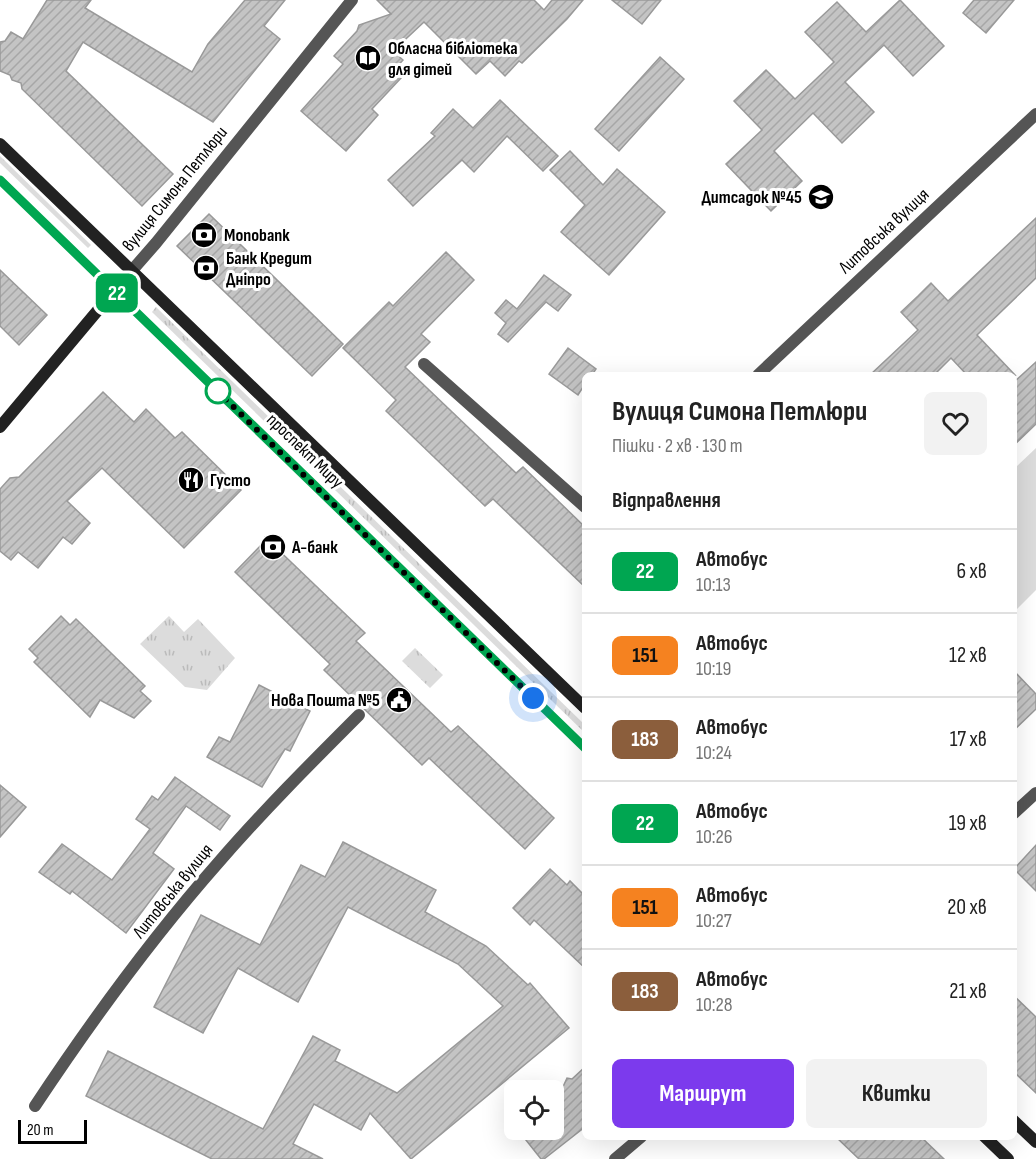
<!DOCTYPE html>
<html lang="uk">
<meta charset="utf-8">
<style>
:root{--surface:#fff;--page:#f2f2f2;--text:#222;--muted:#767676;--line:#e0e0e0;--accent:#7c3aed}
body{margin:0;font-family:"Sofia Sans Condensed",sans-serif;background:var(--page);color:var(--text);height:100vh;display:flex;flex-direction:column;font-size:22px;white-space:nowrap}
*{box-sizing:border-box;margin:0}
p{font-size:20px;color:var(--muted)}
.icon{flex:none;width:33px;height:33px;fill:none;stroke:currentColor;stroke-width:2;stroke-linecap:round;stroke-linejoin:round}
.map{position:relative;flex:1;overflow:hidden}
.drawer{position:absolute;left:582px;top:372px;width:435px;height:768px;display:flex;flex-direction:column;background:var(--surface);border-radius:9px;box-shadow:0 6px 24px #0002}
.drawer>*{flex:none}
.badge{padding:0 12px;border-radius:9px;font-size:21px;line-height:39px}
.controls{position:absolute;left:504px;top:1080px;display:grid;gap:12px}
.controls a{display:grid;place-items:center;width:60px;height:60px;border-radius:9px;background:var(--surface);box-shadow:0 6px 24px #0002;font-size:30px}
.scale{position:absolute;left:18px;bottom:15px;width:69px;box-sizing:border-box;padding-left:6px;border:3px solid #000;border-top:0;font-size:16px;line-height:21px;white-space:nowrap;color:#000;-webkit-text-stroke:4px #fff;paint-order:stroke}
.you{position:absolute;width:30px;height:30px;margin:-15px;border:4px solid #fff;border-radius:50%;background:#1a73e8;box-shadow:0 0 0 9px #1a73e833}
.map>.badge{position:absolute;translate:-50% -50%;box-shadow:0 0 0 3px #fff}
h2{padding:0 30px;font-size:22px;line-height:54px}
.round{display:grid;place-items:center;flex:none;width:63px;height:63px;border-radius:9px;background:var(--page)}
.head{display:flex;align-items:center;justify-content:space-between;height:102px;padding:0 30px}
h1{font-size:28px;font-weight:700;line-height:45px}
.cta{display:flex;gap:12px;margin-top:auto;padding:12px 30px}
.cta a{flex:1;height:69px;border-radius:9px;background:var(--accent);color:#fff;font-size:24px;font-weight:700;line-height:69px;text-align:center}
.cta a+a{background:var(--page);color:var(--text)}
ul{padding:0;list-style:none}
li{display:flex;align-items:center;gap:18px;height:84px;padding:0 30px;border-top:2px solid var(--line)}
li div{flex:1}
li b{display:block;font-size:22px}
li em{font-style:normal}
li .badge{min-width:66px;font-weight:700;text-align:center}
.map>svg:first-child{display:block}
.grass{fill:url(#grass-tufts)}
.garden{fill:#dcdcdc}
.building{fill:url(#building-hatch);stroke:#999;stroke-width:1.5}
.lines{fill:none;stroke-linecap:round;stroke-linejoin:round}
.street{stroke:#555;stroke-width:12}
.secondary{stroke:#222;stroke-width:12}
.line-casing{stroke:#fff;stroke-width:14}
.line{stroke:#00a651;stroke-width:9}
.walk{stroke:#000;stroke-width:6;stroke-dasharray:0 10.8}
.stop-dot{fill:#fff;stroke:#00a651;stroke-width:3}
.labels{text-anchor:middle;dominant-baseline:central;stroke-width:6;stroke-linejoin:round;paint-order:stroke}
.poi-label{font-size:18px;font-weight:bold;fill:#000;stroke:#fff;text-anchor:start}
.street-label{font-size:18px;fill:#000;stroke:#fff}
</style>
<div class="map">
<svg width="1036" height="1159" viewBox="0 0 1036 1159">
<defs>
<pattern id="grass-tufts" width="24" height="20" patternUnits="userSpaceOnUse" patternTransform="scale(1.5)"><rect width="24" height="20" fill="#dcdcdc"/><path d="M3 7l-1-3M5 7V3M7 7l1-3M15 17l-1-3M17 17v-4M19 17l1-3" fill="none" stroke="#bbb"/></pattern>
<pattern id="building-hatch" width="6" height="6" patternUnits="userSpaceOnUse" patternTransform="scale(1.5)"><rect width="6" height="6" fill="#c4c4c4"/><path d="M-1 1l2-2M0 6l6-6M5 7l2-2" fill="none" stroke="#a7a7a7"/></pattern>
</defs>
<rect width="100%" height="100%" fill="#fff"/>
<!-- grass -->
<g class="grass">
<polygon points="0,156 91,245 88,248 0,163"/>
<polygon points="156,307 585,725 585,733 152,312"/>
<polygon points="169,616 184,632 198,619 235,658 207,690 185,687 140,644"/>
<polygon points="415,648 443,675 430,688 402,661"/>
</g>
<!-- garden -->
<polygon class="garden" points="1036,448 1036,590 1014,612 1014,469"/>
<!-- building -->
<g class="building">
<polygon points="47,0 91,0 85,8 192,72 208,44 245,0 285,0 264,26 280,39 213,122 83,42 66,71 173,174 142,206 22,89 21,83 12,80 10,75 0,71 0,42 5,41 11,32 23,39"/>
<polygon points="377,0 534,0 544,10 552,0 583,0 567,19 522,63 519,61 505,76 490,61 476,74 424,22 393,51 403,60 393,71 401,78 372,109 378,115 346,151 301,111 343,64 334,56 357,31 359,25 391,14"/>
<polygon points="612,0 661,0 642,24"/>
<polygon points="900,0 944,46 913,76 884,45 845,82 874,112 842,143 813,113 774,151 802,181 771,211 726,164 762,130 734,101 766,70 795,99 834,62 805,32 837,2 866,32"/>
<polygon points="974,0 1014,0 986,33 963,13"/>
<polygon points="660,57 684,79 619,151 595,129"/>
<polygon points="500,100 558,156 543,171 507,136 474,172 462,160 413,206 388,180 435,136 431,133 453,109 473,128"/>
<polygon points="570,151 603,185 617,169 665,212 609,275 561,232 585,205 550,170"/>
<polygon points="209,214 343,344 312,376 177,246"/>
<polygon points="1036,218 1036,278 977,335 1015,375 967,375 951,358 934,375 870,375 918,330 901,312 918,296 931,283 948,301"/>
<polygon points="446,252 474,280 421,334 430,342 405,367 516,473 523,467 585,527 585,587 493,499 485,506 386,411 396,400 343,348 389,302 393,306"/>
<polygon points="0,270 47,315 19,345 0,326"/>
<polygon points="544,275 571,295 558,311 546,302 508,342 498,334 506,323 495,313 506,300 517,309"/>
<polygon points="568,348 596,369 592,375 585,375 585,384 578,395 549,374"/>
<polygon points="1036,362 1036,424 1014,445 1014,382"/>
<polygon points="103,392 134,422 146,409 175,438 182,432 241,490 184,548 102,468 67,501 90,523 72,544 63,537 38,568 18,552 11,560 0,551 0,489 10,478 19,477"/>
<polygon points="267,539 365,633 356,641 451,732 458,726 554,818 525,849 429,758 422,765 324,670 330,664 235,572"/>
<polygon points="61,616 70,625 76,619 145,686 140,691 151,701 134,718 100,700 90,717 34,662 38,658 29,649"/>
<polygon points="1014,671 1036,694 1036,709 1014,730"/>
<polygon points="259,685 310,711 290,751 285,749 262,787 207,757 219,737 230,742"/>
<polygon points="175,777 230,816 220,830 186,806 153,853 174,869 126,933 72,891 70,894 39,872 62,844 112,880 150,829 136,819 152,796 158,800"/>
<polygon points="0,785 26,807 0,837"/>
<polygon points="343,842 436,890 425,912 486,946 528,985 530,983 569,1028 411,1159 370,1113 361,1130 314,1104 293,1144 323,1159 212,1159 86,1096 108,1051 263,1129 313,1036 340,1050 335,1061 397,1093 503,1006 458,964 348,907 298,1002 238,968 203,1033 154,1007 201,915 260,945 301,865 325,877"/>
<polygon points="1036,845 1036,891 1014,869"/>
<polygon points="550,869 567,885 570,881 585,896 585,968 534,920 530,925 513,908"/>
<polygon points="1014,996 1036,1017 1036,1093 1014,1072"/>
<polygon points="585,1067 585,1127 544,1159 541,1159 518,1130 554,1130 554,1096 562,1089 567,1078 572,1079"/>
<polygon points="836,1137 921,1137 944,1159 859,1159"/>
</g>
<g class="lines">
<!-- street -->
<g class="street">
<polyline points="114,291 156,243 352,0"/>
<polyline points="424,364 585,507"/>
<polyline points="758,375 1036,114"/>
<polyline points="1014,813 1036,793"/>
<path d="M35 1106C90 1023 152 938 218 863 263 811 311 763 359 715"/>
<polyline points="615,1159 641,1137"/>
</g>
<!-- secondary -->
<g class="secondary">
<polyline points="0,144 585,708"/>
<polyline points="0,180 585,748"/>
<polyline points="0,427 114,291"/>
<polyline points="1014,1121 1036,1142"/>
<polyline points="985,1137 1008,1159"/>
</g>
</g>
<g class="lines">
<!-- line casing -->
<g class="line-casing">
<polyline id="line" points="0,180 585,748"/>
</g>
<!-- line -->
<use href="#line" class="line"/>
<!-- walk -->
<polyline class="walk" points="218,391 214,388 533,698"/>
</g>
<!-- icons -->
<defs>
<g id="library-disc" transform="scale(1.35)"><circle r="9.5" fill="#000" stroke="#fff"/><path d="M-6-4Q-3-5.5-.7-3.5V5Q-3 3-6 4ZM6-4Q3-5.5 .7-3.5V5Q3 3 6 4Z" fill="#fff"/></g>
<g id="school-disc" transform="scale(1.35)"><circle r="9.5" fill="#000" stroke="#fff"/><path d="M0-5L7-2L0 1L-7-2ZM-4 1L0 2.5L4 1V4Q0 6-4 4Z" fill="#fff"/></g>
<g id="bank-disc" transform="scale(1.35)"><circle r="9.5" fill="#000" stroke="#fff"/><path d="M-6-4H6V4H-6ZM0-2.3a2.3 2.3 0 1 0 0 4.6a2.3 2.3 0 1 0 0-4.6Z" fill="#fff"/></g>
<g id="restaurant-disc" transform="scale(1.35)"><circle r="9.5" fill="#000" stroke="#fff"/><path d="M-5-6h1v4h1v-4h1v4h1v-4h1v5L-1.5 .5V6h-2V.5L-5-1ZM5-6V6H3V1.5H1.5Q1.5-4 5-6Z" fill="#fff"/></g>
<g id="civic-disc" transform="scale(1.35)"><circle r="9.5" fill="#000" stroke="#fff"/><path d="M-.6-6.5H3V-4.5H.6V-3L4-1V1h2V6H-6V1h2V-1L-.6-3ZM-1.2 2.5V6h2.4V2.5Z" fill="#fff"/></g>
</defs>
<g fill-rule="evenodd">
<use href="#library-disc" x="368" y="58"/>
<use href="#school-disc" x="821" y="197"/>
<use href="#bank-disc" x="204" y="235"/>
<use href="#bank-disc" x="206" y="268"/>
<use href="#restaurant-disc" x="191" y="480"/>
<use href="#bank-disc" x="273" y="547"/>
<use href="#civic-disc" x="399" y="700"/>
</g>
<!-- markers -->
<circle class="stop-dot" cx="218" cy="391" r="12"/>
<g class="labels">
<!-- poi labels -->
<g class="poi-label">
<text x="388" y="48">Обласна бібліотека<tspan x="388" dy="21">для дітей</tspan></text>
<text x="802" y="197" text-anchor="end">Дитсадок №45</text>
<text x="224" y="235">Monobank</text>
<text x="226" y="258">Банк Кредит<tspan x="226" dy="21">Дніпро</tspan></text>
<text x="210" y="480">Густо</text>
<text x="292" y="547">А-банк</text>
<text x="380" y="700" text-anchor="end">Нова Пошта №5</text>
</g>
<!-- street labels -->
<g class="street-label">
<text transform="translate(175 189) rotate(-51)">вулиця Симона Петлюри</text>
<text transform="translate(884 231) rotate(-43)">Литовська вулиця</text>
<text transform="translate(305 451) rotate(44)">проспект Миру</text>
<text transform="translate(173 891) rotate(-51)">Литовська вулиця</text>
</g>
</g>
</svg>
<div class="controls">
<a><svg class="icon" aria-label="locate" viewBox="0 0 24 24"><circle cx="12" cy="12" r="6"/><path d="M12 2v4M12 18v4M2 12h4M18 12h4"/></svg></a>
</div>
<div class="scale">20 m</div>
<div class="you" style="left:533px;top:698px"></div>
<b class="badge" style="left:117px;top:293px;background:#00a651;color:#fff">22</b>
<section class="drawer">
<div class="head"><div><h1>Вулиця Симона Петлюри</h1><p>Пішки · 2 хв · 130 m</p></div><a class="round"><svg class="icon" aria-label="heart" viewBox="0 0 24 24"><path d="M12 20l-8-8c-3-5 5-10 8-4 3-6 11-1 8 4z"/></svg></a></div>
<h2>Відправлення</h2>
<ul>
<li><span class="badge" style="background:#00a651;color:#fff">22</span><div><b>Автобус</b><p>10:13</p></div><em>6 хв</em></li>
<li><span class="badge" style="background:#f58220;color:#111">151</span><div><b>Автобус</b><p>10:19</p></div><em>12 хв</em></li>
<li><span class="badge" style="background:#8b5e3c;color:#fff">183</span><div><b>Автобус</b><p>10:24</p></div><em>17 хв</em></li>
<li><span class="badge" style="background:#00a651;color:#fff">22</span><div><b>Автобус</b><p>10:26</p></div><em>19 хв</em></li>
<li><span class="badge" style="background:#f58220;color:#111">151</span><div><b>Автобус</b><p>10:27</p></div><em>20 хв</em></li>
<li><span class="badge" style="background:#8b5e3c;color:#fff">183</span><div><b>Автобус</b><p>10:28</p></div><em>21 хв</em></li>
</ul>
<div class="cta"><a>Маршрут</a><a>Квитки</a></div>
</section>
</div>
